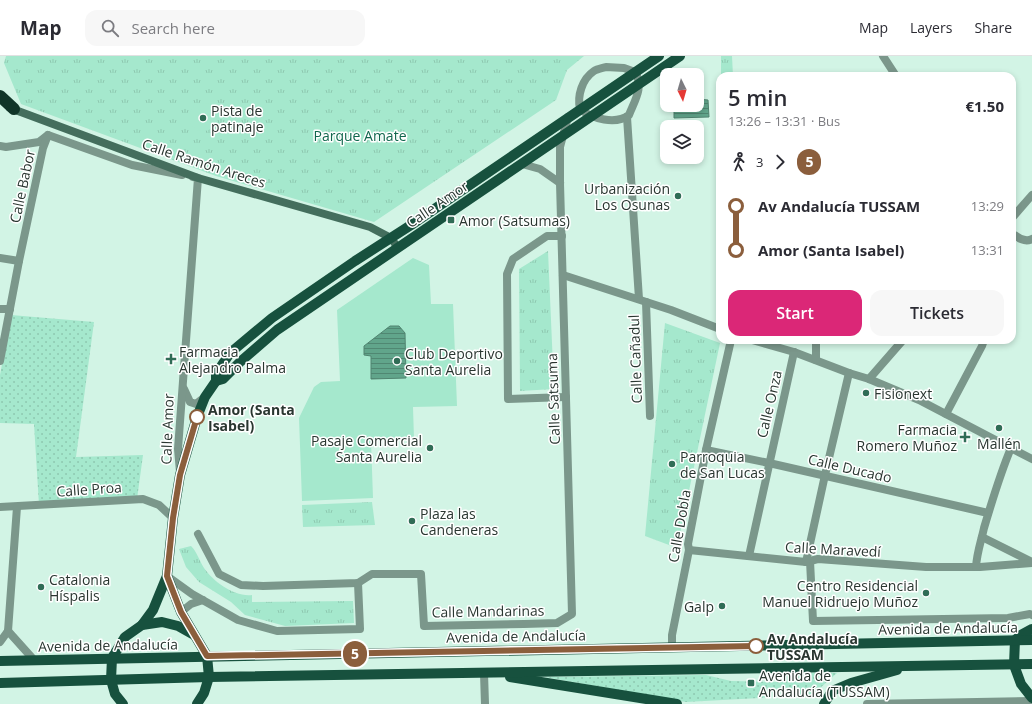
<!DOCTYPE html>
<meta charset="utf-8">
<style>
:root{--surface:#fff;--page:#f7f7f7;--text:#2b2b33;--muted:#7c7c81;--line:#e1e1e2;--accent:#db2777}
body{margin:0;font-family:"Open Sans",sans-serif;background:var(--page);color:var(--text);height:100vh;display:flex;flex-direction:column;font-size:15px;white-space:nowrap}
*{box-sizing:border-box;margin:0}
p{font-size:13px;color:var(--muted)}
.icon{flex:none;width:22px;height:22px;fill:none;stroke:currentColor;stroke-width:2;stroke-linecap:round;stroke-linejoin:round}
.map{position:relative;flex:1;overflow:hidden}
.sheet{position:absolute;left:716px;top:16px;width:300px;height:272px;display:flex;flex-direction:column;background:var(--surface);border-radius:12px;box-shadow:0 2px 6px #0003}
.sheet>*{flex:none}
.badge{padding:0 8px;border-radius:13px;font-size:14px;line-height:26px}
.needle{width:26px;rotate:175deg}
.buttons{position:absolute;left:660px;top:12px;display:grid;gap:8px}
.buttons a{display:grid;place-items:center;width:44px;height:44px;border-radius:8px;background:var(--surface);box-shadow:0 2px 6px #0003;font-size:20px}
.map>.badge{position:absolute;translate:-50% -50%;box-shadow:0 0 0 2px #fff}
.legs{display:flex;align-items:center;gap:6px;height:44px;padding:0 12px;font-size:13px}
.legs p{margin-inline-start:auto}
.overview{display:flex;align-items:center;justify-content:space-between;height:68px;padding:0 12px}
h1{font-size:22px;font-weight:600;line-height:30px}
.action{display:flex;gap:8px;margin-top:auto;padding:8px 12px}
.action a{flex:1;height:46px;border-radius:12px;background:var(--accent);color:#fff;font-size:16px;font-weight:600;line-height:46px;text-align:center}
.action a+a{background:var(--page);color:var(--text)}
ul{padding:0 12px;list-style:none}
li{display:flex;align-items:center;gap:14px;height:44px;font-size:15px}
li i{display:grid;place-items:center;width:6px;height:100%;margin:0 5px;background:currentColor}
li i::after{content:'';width:10px;height:10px;margin:-5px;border:3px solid;border-radius:50%;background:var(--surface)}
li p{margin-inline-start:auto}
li:first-child i{background:linear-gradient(#0000 50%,currentColor 0)}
li:last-child i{background:linear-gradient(currentColor 50%,#0000 0)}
header{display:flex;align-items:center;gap:24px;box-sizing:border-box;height:56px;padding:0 20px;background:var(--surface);border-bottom:1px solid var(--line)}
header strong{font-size:19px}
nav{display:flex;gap:22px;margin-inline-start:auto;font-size:14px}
.search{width:280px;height:36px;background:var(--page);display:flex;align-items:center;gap:10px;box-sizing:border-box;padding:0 14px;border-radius:12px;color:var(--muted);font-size:15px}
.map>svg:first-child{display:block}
.grass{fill:url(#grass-dots)}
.park{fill:url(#park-tufts)}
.pitch{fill:#a5e8cd}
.water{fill:url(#water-rules);stroke:#508470}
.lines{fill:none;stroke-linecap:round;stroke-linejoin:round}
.street{stroke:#7b978b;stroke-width:8}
.secondary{stroke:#446e5d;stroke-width:8}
.primary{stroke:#17513e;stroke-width:10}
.highway{stroke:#103528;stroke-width:12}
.line-1-casing{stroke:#fff;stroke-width:9}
.line-1{stroke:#8b5e3c;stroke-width:6}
.poi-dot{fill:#306c56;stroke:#fff;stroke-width:1.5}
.stop-1-dot{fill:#fff;stroke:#8b5e3c;stroke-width:2}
.labels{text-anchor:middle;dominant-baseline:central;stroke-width:3;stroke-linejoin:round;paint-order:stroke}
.poi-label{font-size:14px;fill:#293630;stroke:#fff;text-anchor:start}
.park-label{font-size:14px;fill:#10674d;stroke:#fff}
.street-label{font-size:14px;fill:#293630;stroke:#fff}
.stop-label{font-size:14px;font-weight:bold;fill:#293630;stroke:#fff;text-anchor:start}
</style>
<header>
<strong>Map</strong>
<div class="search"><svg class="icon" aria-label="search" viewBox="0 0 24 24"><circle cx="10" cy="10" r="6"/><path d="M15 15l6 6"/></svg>Search here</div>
<nav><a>Map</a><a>Layers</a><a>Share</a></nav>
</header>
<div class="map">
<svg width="1032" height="648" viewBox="0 0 1032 648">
<defs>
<pattern id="grass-dots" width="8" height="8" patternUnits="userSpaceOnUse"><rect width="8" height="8" fill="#a5e8cd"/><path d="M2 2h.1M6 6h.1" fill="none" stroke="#8ec8b0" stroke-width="1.8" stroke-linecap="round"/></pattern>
<pattern id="park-tufts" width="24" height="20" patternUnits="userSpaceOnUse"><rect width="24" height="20" fill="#a5e8cd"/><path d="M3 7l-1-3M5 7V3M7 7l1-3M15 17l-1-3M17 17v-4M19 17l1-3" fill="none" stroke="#8ec8b0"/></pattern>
<pattern id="water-rules" width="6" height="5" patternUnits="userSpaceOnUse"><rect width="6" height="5" fill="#61a58b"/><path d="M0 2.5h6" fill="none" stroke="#508772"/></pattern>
</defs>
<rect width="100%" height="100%" fill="#d2f4e5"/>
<!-- grass -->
<g class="grass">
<polygon points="11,259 94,266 76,401 143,399 137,443 39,449 34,368 0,367 0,319"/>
<polygon points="783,617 837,617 810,641 798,641 796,635 779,635 777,641 686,646 545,621 706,619 731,625 776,626"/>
</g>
<!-- park -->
<g class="park">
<polygon points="6,0 584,0 567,14 556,44 374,166 216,120 21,48 4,7"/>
<polygon points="721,0 732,0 733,20 721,20"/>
<polygon points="548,195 554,333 520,335 519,213"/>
<polygon points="665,267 720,287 677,492 645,480"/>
<polygon points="372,446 375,469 303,471 302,449"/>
<path d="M191 490C197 496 199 504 204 512 214 526 234 541 252 539V546L353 545 354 567 285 570 245 559 231 546 199 526 186 511 179 493Z"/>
</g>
<!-- pitch -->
<g class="pitch">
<circle cx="203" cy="61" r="14"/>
<polygon points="413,202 429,209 431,248 453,248 457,350 413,351 414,383 371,385 373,442 302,445 299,362 314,331 321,326 340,325 337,254"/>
</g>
<!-- water -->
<g class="water">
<polygon points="697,43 708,44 709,61 674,62 674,49 697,49"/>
<polygon points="390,270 399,270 405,277 406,322 371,323 371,300 364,299 364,290"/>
</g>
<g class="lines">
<!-- street -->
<g class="street">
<polyline points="883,0 896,20"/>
<path d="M606 11 624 12 635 16C644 31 635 44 629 59 616 69 592 63 580 53 577 40 582 23 594 15 597 13 603 12 606 11Z"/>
<polyline points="627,61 639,243"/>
<polyline points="0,90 6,91 39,86 48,79 132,109 182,119"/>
<polyline points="522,108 540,113 560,127"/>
<polyline points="1012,162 1032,139"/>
<path d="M1012 177C1018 182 1025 187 1032 183"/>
<polyline points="562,180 547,180 513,203 507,218 508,343 566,341"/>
<polyline points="0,202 19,205"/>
<polyline points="563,219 671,254 720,273"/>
<polyline points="646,246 650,360"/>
<polyline points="0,253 10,253"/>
<polyline points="752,284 794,296 849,317 869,323 919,344 1032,403"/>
<polyline points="816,304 816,284"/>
<polyline points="0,305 19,205 43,92 48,79"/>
<polyline points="869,323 903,284"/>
<polyline points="184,333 190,346 196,348 205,341"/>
<polyline points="946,358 982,290 984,284"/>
<polyline points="706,394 769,407 988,457"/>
<polyline points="180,416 178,393 198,122 193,121"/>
<polyline points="0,451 143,443 159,449 173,462"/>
<polyline points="198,478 219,518 241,529 263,530 358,527 372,518 421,518 424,570 524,568 557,567 572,558 560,127 560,91 568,61"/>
<polyline points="982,481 1032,506"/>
<polyline points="689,494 806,506 818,503 926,511 980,511 1032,507"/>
<polyline points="749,500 794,296"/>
<polyline points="810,505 813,565 1008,562 1030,558 1032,559"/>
<polyline points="806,506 825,419 849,317"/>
<path d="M976 511C977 496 981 486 984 472 992 445 1000 418 1011 392"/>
<polyline points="167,520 192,538 238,564 277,575 360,573 358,527"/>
<polyline points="181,556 191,548 203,544"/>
<polyline points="8,575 34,604"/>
<polyline points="0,586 8,575 17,451"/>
<polyline points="672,591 672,579 689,494 688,488 706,394 731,284"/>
<polyline points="484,617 485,648"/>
<polyline points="867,648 1032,645"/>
</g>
<!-- secondary -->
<polyline class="secondary" points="10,52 198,122 370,171 391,182 398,192"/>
<!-- primary -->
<g class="primary">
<polyline points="216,325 223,323 240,306 277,274 680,0"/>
<polyline points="167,520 181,556 207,600 209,621 204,637 197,648"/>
<polyline points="142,569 153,554 167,520 173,462 180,419 197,361 205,341 216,325 216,318 230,297 272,262 355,205 411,169 659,0"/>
<polyline points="1032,573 1021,579 1015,584 1014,609 1021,628 1032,642"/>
<polyline points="0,605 1032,584"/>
<polyline points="510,621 677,648"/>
<polyline points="0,627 209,621 1032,608"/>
<polyline points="123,648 115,638 111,624 112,602 125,581 142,569 162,566 178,570 194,579"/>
<polyline points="824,648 832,635 851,627 897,614"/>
</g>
<!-- highway -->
<polyline class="highway" points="0,40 14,53"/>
</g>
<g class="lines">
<!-- line-1 casing -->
<g class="line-1-casing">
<polyline id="line-1" points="197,361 180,419 173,462 167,520 181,556 207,600 756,590"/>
</g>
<!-- line-1 -->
<use href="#line-1" class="line-1"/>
</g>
<!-- markers -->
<g class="poi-dot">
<circle cx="203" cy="62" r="4"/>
<circle cx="678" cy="140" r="4"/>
<rect x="447" y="160" width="8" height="8" rx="2"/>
<path d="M169 297h4v4h4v4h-4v4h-4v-4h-4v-4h4z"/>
<circle cx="397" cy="305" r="4"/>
<circle cx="866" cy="337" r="4"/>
<circle cx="999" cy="372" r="4"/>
<path d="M963 375h4v4h4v4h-4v4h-4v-4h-4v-4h4z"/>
<circle cx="430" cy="392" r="4"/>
<circle cx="672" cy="408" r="4"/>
<circle cx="412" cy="465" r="4"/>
<circle cx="41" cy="531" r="4"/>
<circle cx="926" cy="537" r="4"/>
<circle cx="722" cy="550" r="4"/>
<rect x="747" y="623" width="8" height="8" rx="2"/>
</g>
<g class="stop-1-dot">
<circle cx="197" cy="361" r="7"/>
<circle cx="756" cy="590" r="7"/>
</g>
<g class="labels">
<!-- poi labels -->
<g class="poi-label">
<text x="211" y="54">Pista de<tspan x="211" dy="16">patinaje</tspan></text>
<text x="670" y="132" text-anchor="end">Urbanización<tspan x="670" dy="16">Los Osunas</tspan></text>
<text x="459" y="164">Amor (Satsumas)</text>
<text x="179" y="295">Farmacia<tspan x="179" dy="16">Alejandro Palma</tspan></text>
<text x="405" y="297">Club Deportivo<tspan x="405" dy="16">Santa Aurelia</tspan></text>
<text x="874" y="337">Fisionext</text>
<text x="957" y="373" text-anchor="end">Farmacia<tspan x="957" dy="16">Romero Muñoz</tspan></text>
<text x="422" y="384" text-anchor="end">Pasaje Comercial<tspan x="422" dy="16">Santa Aurelia</tspan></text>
<text x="999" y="387" text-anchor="middle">Mallén</text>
<text x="680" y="400">Parroquia<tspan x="680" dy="16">de San Lucas</tspan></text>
<text x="420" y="457">Plaza las<tspan x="420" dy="16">Candeneras</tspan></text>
<text x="49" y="523">Catalonia<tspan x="49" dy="16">Híspalis</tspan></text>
<text x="918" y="529" text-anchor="end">Centro Residencial<tspan x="918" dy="16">Manuel Ridruejo Muñoz</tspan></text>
<text x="714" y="550" text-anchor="end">Galp</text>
<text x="759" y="619">Avenida de<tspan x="759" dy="16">Andalucía (TUSSAM)</tspan></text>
</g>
<!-- park labels -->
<g class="park-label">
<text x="360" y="79">Parque Amate</text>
</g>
<!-- street labels -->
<g class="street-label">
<text transform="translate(204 107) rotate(18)">Calle Ramón Areces</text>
<text transform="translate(22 130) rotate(-78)">Calle Babor</text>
<text transform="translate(437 148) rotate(-34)">Calle Amor</text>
<text transform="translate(635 303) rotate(-92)">Calle Cañadul</text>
<text transform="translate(553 343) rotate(-92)">Calle Satsuma</text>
<text transform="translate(769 348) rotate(-77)">Calle Onza</text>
<text transform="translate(167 373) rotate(-88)">Calle Amor</text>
<text transform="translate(850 412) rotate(13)">Calle Ducado</text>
<text transform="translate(89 433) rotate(-4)">Calle Proa</text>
<text transform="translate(679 470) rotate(-80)">Calle Dobla</text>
<text transform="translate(833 493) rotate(3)">Calle Maravedí</text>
<text transform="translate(488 555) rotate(-1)">Calle Mandarinas</text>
<text transform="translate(948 572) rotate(-1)">Avenida de Andalucía</text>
<text transform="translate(516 580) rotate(-1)">Avenida de Andalucía</text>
<text transform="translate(108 589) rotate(-1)">Avenida de Andalucía</text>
</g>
<!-- stop labels -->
<g class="stop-label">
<text x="208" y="353">Amor (Santa<tspan x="208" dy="16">Isabel)</tspan></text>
<text x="767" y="582">Av Andalucía<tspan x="767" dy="16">TUSSAM</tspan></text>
</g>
</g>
</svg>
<div class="buttons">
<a><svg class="needle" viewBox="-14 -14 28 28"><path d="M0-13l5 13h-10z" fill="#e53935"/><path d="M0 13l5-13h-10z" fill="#7c7c81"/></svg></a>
<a><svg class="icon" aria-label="layers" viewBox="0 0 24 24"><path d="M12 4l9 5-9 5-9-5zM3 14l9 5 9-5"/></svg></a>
</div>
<b class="badge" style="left:355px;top:598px;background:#8b5e3c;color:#fff">5</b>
<section class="sheet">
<div class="overview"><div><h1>5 min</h1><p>13:26 – 13:31 · Bus</p></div><b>€1.50</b></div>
<div class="legs"><svg class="icon" aria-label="walk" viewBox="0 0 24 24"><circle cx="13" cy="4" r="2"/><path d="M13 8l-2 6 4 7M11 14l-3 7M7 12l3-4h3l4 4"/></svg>3<svg class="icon" aria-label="forward" viewBox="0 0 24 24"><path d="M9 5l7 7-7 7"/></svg><b class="badge" style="background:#8b5e3c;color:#fff">5</b></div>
<ul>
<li><i style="color:#8b5e3c"></i><b>Av Andalucía TUSSAM</b><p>13:29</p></li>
<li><i style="color:#8b5e3c"></i><b>Amor (Santa Isabel)</b><p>13:31</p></li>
</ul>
<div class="action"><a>Start</a><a>Tickets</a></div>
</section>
</div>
